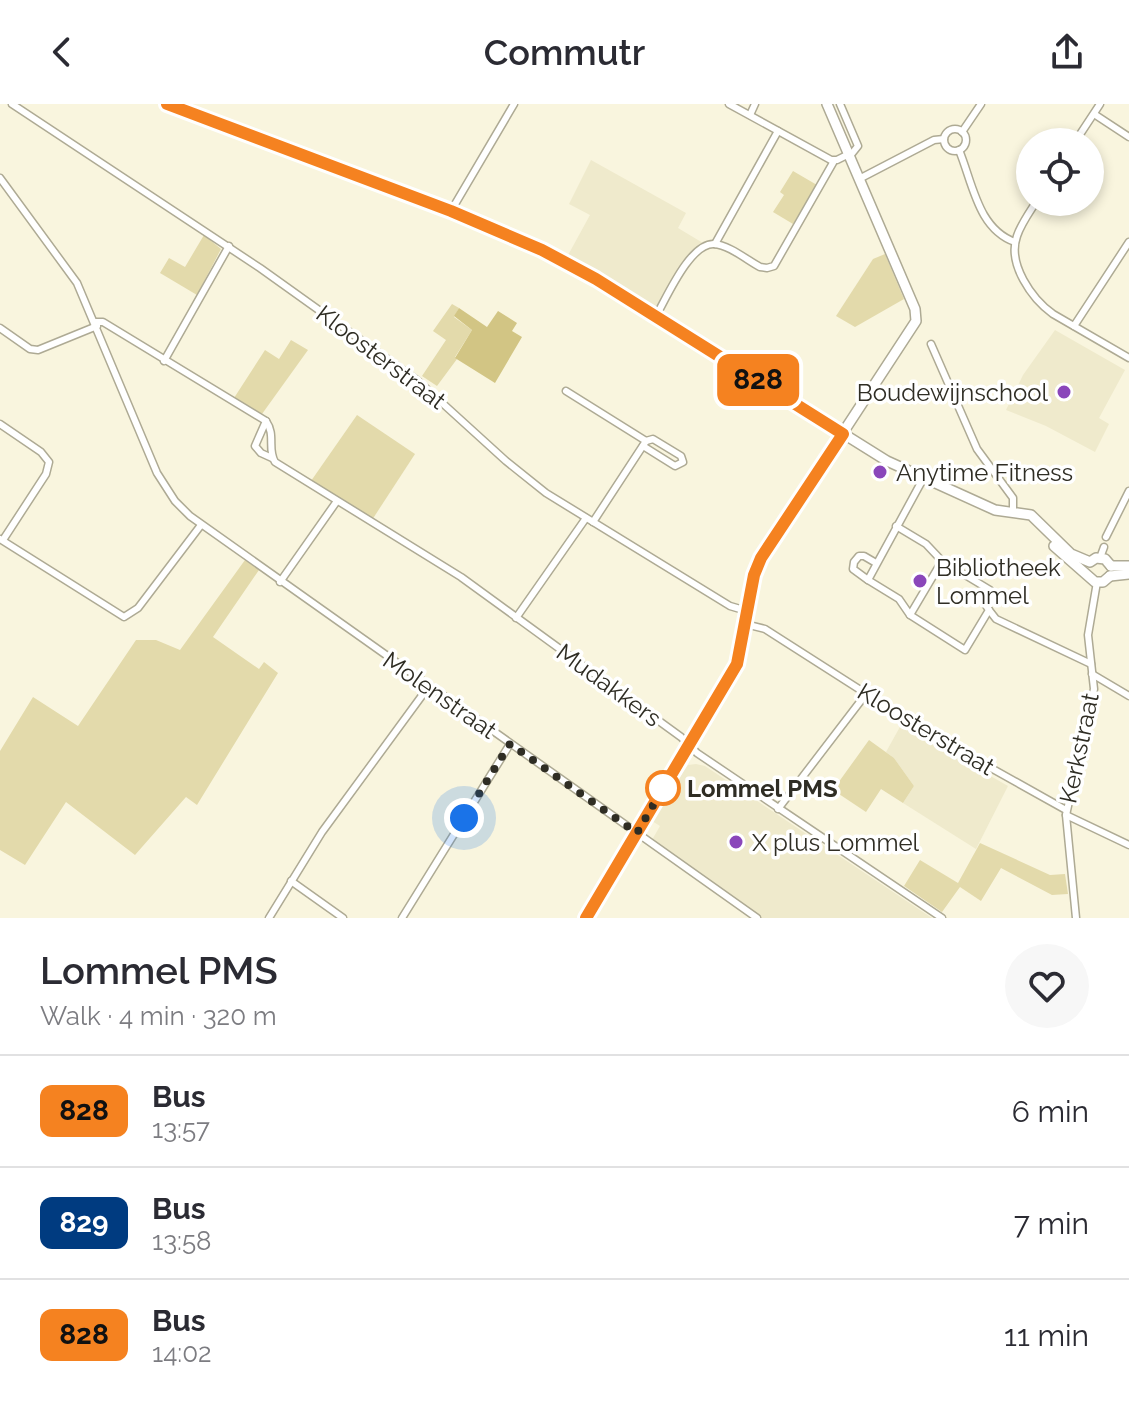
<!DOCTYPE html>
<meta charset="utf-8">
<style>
:root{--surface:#fff;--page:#f7f7f7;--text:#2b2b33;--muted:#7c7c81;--line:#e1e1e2}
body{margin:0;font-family:Raleway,sans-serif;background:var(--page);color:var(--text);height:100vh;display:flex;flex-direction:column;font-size:30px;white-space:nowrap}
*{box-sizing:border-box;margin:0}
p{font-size:26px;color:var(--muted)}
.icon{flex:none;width:44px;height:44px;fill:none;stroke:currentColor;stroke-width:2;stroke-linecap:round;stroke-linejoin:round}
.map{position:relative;height:814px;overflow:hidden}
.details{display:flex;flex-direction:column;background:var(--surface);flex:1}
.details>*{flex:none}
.badge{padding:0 16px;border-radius:12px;font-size:28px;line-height:52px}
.tools{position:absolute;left:1016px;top:24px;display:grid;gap:16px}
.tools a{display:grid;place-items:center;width:88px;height:88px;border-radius:50%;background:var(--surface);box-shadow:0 4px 12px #0003;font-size:40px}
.you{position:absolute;width:40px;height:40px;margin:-20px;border:6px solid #fff;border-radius:50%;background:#1a73e8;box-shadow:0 0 0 12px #1a73e833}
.map>.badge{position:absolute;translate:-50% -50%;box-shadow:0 0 0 4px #fff}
.round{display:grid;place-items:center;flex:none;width:84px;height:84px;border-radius:42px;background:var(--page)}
.overview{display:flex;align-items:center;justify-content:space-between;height:136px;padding:0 40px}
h1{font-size:38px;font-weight:600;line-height:60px}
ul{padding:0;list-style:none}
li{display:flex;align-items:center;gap:24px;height:112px;padding:0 40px;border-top:2px solid var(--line)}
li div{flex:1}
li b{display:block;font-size:30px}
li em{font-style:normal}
li .badge{min-width:88px;font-weight:700;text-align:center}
header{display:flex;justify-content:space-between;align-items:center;height:104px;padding:0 40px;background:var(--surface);font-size:36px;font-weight:600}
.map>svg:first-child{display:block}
.built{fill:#efeacc}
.green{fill:#e3daab}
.forest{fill:#d2c584}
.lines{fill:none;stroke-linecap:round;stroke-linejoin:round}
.minor-casing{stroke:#aeaa94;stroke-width:9}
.secondary-casing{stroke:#aeaa94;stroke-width:12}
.minor{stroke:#fff;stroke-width:6}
.secondary{stroke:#fff;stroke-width:9}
.line-casing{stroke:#fff;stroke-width:18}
.line{stroke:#f58220;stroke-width:12}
.walk{stroke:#2f2d24;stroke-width:8;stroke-dasharray:0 14.4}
.poi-dot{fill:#8a46ba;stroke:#fff;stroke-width:3}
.stop-dot{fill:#fff;stroke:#f58220;stroke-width:4}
.labels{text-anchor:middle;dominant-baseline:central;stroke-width:7;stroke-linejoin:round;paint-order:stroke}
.street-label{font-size:24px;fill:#2f2d24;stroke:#fff}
.poi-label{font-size:24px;fill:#2f2d24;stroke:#fff;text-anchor:start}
.stop-label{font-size:24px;font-weight:bold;fill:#2f2d24;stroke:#fff;text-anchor:start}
</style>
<header><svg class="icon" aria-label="back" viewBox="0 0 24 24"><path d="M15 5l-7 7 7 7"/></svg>Commutr<svg class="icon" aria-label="share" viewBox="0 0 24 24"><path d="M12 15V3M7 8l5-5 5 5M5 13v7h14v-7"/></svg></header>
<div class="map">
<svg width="1129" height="814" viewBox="0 0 1129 814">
<rect width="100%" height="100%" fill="#f9f5de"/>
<!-- built -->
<g class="built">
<polygon points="591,56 686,109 678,124 703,139 691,147 662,197 654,203 567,153 590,111 569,100"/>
<polygon points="1055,226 1125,266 1099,314 1109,320 1095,348 1046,322 1006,306 1023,271"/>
<polygon points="901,621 1008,682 976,745 903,699 914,682 894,654 886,648"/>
<polygon points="696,660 705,662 932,814 761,814 652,736 660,722 652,717 666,694 669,695 675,686 672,684 688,661"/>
</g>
<!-- green -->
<g class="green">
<polygon points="793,67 817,81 793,120 773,108 784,91 780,88"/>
<polygon points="204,131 221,145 197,191 160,169 169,154 185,163"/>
<polygon points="885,150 904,195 855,223 836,212 873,155"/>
<polygon points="452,200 459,204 454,213 472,226 455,253 457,255 437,282 422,272 446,236 433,227"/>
<polygon points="291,236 308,246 262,310 234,294 265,246 279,255"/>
<polygon points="357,311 415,350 372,416 311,377"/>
<polygon points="245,456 259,466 213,533 259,565 264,558 278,569 197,701 186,693 135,751 66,698 25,761 0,746 0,647 33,593 78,622 136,536 156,536 180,546"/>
<polygon points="869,636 894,654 914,682 903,699 881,685 866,708 833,686"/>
<polygon points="980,739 1050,771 1065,770 1068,790 1052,791 1001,764 981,797 960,783 942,808 904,782 920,756 958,779"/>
</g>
<!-- forest -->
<polygon class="forest" points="459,204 487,223 498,207 517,219 512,227 522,233 495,279 455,254 472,226 454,212"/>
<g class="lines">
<!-- minor casing -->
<g class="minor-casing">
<g id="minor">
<polyline points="12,0 260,164 418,277 506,357 546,389 730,502 747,507"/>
<polyline points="729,0 831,56 837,56 849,50"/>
<polyline points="840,0 858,42 850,52"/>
<polyline points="1094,10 1129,33"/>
<polyline points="750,11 755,0"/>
<circle cx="955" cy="36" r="11"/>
<polyline points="962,28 981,0"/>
<polyline points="1075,38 1100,0"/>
<path d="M959 46C973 80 978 125 1015 138"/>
<polyline points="0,74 77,179 157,369 175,397 190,412 757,814"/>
<polyline points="859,75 934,36 944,35"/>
<path d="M1036 98C1029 109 1021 120 1017 132 1007 160 1032 195 1053 210L1129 254"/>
<polyline points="451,107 514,0"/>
<polyline points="715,140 778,27"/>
<path d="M656 212C667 193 690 139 714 140 729 141 747 156 760 163L767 164 774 162 834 57"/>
<path d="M95 218H103L266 317C276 331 267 345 275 358L461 473 681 633 697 649 942 814"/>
<polyline points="1074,222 1129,138"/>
<polyline points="0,224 30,245 38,246 97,222"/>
<polyline points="931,240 977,345 1013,394 1013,408"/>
<polyline points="164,257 229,142"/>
<polyline points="566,287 646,337 593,418"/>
<polyline points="266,317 255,342 261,349 272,354"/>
<polyline points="0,320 41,348 49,358 46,370 3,436"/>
<polyline points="643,342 675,362 683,358 681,352 653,335 646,337"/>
<polyline points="1106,433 1129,387"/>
<polyline points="0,435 124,513 138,504 201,421"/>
<polyline points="1100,454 1104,443"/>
<polyline points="876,459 864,452 859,452 854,458 853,465 868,476 923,375"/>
<polyline points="868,476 899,495 910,511 965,546 989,506 985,500 990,486 942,457 926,440 896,422"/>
<polyline points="280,478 337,397"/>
<polyline points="989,506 996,515 1091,560"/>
<polyline points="910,511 942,457"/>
<polyline points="516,514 586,414"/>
<polyline points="745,520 765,525 923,626 1066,706"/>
<polyline points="1092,570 1129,592"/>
<polyline points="778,705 866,590"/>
<polyline points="1066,711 1129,741"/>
<polyline points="291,777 343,814"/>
<polyline points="269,814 322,728 429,582"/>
<polyline points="402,814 510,640"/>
<polyline points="1076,814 1066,711 1094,585 1088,531 1097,478"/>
</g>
</g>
<!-- secondary casing -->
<g class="secondary-casing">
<g id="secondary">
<polyline points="167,0 451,107 542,146 596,175 887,357 995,406 1031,411 1071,450 1090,458 1096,454 1105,455 1111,462"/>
<polyline points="1054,442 1095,478 1103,478 1110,472"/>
<polyline points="1111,462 1129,462"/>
<polyline points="1110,472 1129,470"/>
<polyline points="586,814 737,560 754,471 761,454 916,217 915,205 827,0"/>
</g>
</g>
<!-- minor -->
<use href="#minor" class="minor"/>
<!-- secondary -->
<use href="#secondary" class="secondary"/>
</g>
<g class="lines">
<!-- line casing -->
<g class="line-casing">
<polyline id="line" points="167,0 451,107 542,146 596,175 843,330 761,454 754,471 737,560 586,814"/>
</g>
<!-- line -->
<use href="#line" class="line"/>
<!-- walk -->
<polyline class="walk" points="464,714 510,640 637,729 669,674 663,684"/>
</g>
<!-- markers -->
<g class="poi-dot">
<circle cx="1064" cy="288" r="8"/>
<circle cx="880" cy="368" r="8"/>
<circle cx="920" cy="477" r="8"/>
<circle cx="736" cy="738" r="8"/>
</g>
<circle class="stop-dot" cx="663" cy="684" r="16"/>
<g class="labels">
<!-- street labels -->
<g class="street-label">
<text transform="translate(381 253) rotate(37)">Kloosterstraat</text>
<text transform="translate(609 581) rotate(36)">Mudakkers</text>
<text transform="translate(440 591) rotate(35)">Molenstraat</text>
<text transform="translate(926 625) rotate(31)">Kloosterstraat</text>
<text transform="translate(1079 644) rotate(-78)">Kerkstraat</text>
</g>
<!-- poi labels -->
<g class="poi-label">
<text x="1048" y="288" text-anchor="end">Boudewijnschool</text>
<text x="896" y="368">Anytime Fitness</text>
<text x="936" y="463">Bibliotheek<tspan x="936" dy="28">Lommel</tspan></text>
<text x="752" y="738">X plus Lommel</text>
</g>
<!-- stop labels -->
<g class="stop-label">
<text x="687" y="684">Lommel PMS</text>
</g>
</g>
</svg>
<div class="tools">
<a><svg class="icon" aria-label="locate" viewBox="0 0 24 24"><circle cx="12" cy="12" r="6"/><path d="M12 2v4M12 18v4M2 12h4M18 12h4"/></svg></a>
</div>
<div class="you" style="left:464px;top:714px"></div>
<b class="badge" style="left:758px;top:276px;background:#f58220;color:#111">828</b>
</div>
<section class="details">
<div class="overview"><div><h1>Lommel PMS</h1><p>Walk · 4 min · 320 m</p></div><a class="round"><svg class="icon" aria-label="heart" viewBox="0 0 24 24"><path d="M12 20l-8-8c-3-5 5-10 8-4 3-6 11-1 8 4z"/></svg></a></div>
<ul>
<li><span class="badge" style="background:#f58220;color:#111">828</span><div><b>Bus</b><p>13:57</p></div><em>6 min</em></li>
<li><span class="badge" style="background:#003b80;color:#fff">829</span><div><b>Bus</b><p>13:58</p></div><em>7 min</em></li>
<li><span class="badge" style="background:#f58220;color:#111">828</span><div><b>Bus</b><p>14:02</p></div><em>11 min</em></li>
</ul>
</section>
